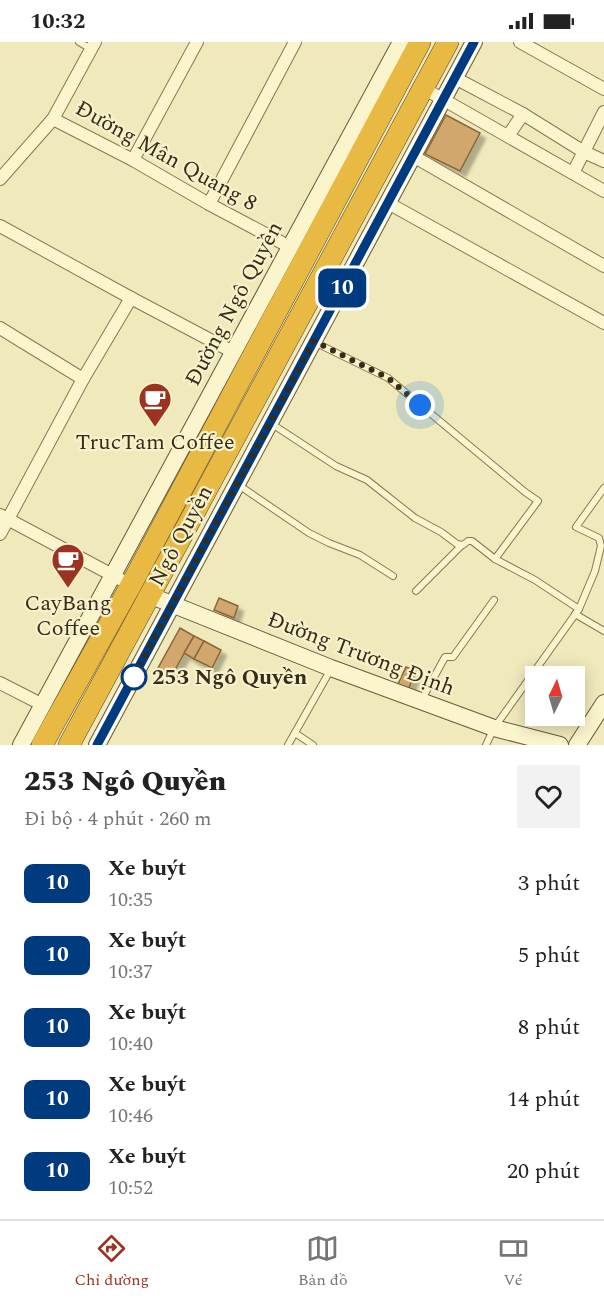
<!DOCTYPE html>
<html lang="vi">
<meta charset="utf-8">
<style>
:root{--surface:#fff;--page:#f2f2f2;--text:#222;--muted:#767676;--line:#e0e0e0;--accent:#9b3320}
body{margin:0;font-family:Spectral,serif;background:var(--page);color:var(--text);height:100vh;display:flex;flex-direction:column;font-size:22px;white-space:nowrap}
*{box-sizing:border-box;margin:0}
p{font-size:20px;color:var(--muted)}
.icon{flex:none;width:33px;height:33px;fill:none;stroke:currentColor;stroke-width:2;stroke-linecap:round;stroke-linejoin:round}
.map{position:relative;height:703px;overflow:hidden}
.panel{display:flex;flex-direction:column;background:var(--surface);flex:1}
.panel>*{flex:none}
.badge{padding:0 12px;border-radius:9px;font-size:21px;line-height:39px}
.needle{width:39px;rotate:5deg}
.controls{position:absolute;left:525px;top:624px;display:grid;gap:12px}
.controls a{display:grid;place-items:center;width:60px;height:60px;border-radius:0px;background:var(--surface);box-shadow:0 3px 15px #0003;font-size:30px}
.you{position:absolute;width:30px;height:30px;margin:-15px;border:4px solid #fff;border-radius:50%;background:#1a73e8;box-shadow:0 0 0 9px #1a73e833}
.map>.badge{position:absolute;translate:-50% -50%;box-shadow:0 0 0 3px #fff}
.round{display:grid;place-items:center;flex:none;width:63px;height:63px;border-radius:0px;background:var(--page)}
.headline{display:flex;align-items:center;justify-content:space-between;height:102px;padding:0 24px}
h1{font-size:28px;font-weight:800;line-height:45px}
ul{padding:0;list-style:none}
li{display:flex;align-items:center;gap:18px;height:72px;padding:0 24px}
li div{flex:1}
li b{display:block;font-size:22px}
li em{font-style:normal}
li .badge{min-width:66px;font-weight:700;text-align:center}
.status{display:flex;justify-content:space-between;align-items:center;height:42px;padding:0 30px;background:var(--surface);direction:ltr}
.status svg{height:16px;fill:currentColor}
.tab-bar{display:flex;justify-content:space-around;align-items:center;height:84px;border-top:2px solid var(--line);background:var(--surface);font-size:16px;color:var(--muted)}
.tab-bar a{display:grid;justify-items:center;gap:3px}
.tab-bar .current{color:var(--accent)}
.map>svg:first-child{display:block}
.building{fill:#d1a76e;stroke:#896538;stroke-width:1.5;filter:url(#shadow)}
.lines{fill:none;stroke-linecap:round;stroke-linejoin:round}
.lane-casing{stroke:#887854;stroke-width:8}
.street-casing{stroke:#887854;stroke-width:14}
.secondary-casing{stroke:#6a5937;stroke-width:18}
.highway-casing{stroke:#554529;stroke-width:22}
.lane{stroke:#fbf5ce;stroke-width:6}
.street{stroke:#fbf5ce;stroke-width:12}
.secondary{stroke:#fbf5ce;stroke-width:16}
.highway{stroke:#e8ba44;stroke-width:21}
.line-casing{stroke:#fff;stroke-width:14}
.line{stroke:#003b80;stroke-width:9}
.walk{stroke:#362c1a;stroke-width:6;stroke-dasharray:0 10.8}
.stop-dot{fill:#fff;stroke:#003b80;stroke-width:3}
.labels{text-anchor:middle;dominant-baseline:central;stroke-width:4.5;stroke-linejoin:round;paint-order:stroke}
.street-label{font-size:22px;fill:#362c1a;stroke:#f7f2cb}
.poi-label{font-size:22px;fill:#362c1a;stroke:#f7f2cb}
.stop-label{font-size:22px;font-weight:bold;fill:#362c1a;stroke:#f7f2cb;text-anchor:start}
</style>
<div class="status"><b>10:32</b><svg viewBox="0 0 49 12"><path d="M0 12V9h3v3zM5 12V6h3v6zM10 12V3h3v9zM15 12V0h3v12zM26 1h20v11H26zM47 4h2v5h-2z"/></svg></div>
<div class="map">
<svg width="604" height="703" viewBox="0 0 604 703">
<defs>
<filter id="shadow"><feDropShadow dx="5.5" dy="5.5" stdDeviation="1.5" flood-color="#0004"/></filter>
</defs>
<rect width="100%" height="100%" fill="#f0e9bb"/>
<!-- building -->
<g class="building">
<polygon points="446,73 480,91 460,129 425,112"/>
<polygon points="219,556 238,564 234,576 214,568"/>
<polygon points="180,586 194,594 172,633 158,626"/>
<polygon points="194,594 204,599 194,617 184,611"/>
<polygon points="204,599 221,608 212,626 194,617"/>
<polygon points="406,625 416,629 408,648 397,644"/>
</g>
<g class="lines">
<!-- lane casing -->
<g class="lane-casing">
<g id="lane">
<polyline points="79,0 91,7"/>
<polyline points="314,300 388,336 525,450 538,459 495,517"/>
<polyline points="272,382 336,424 367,438 415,476 441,490 457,502 463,503 468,499 472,499 495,517 535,538 579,567"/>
<polyline points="237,442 309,491 329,501 360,513 393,534"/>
<polyline points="416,549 461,504"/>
<polyline points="575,572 604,589"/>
<polyline points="421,659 445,615 453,615 494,558"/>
<polyline points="295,691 313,703"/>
<polyline points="288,703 331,627"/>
<polyline points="486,703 494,686 579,567 595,529 601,504 599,496 576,485 604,446"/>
</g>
</g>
<!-- street casing -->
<g class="street-casing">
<g id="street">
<polyline points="520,0 604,47"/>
<polyline points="455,36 523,72 584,110 604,119"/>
<polyline points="423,46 604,149"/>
<polyline points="53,77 133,118 209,162 290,205"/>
<polyline points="508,94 523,72"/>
<polyline points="413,114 604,224"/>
<polyline points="133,118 197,0"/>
<polyline points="573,131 604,70"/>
<polyline points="0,137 53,77 95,0"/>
<polyline points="388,161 604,281"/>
<polyline points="209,162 295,0"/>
<polyline points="0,184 131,256 233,310"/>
<polyline points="0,286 83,337"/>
<polyline points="0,473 131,543"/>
<polyline points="0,492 83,337 131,256"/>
<polyline points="0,641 43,663"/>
</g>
</g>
<!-- secondary casing -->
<g class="secondary-casing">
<g id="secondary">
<polyline points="149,553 331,626 494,686 560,703"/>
<polyline points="21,703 401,0"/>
<polyline points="97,703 474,0"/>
<polyline points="577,703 604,661"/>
</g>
</g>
<!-- highway casing -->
<g class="highway-casing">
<g id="highway">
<polyline points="42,703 131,543 420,0"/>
<polyline points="69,703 448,0"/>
</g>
</g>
<!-- lane -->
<use href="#lane" class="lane"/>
<!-- street -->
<use href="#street" class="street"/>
<!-- secondary -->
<use href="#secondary" class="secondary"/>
<!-- highway -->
<use href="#highway" class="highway"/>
</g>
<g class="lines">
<!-- line casing -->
<g class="line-casing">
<polyline id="line" points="97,703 474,0"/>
</g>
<!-- line -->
<use href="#line" class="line"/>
<!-- walk -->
<polyline class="walk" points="134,635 129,643 314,299 388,336 420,363"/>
</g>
<!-- icons -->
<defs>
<g id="cafe-pin" transform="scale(1.725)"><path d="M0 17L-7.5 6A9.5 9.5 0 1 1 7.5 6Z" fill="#9b3320" stroke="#f7f2cb"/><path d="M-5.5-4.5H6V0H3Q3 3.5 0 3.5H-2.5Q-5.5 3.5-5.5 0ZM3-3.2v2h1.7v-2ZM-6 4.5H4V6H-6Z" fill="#fff"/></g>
</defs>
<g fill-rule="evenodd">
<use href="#cafe-pin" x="155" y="357"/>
<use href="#cafe-pin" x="68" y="518"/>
</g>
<!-- markers -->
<circle class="stop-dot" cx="134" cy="635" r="12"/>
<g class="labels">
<!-- street labels -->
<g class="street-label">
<text transform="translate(166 114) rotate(29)">Đường Mân Quang 8</text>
<text transform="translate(234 262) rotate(-62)">Đường Ngô Quyền</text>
<text transform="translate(181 494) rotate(-62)">Ngô Quyền</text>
<text transform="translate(361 612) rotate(21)">Đường Trương Định</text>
</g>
<!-- poi labels -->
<g class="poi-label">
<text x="155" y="400">TrucTam Coffee</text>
<text x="68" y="561">CayBang<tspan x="68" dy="25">Coffee</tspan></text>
</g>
<!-- stop labels -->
<g class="stop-label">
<text x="152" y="635">253 Ngô Quyền</text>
</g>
</g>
</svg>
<div class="controls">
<a><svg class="needle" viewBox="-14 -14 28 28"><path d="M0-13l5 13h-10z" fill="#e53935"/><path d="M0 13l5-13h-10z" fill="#767676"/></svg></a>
</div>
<div class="you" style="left:420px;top:363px"></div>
<b class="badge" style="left:342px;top:246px;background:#003b80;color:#fff">10</b>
</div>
<section class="panel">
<div class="headline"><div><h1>253 Ngô Quyền</h1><p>Đi bộ · 4 phút · 260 m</p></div><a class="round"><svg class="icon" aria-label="heart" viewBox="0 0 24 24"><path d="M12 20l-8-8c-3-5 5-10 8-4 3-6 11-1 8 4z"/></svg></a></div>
<ul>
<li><span class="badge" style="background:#003b80;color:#fff">10</span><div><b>Xe buýt</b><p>10:35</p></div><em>3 phút</em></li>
<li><span class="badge" style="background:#003b80;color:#fff">10</span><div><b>Xe buýt</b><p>10:37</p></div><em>5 phút</em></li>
<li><span class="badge" style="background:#003b80;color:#fff">10</span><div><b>Xe buýt</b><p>10:40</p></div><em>8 phút</em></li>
<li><span class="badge" style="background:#003b80;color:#fff">10</span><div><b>Xe buýt</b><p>10:46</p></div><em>14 phút</em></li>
<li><span class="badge" style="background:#003b80;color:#fff">10</span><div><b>Xe buýt</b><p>10:52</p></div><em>20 phút</em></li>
</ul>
</section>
<nav class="tab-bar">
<a class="current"><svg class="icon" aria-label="directions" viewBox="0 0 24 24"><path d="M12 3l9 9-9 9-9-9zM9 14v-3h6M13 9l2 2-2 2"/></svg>Chỉ đường</a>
<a><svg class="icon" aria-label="map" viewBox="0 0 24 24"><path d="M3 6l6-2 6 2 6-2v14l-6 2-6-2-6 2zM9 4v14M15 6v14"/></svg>Bản đồ</a>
<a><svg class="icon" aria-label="tickets" viewBox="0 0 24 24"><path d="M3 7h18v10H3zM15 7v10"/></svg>Vé</a>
</nav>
